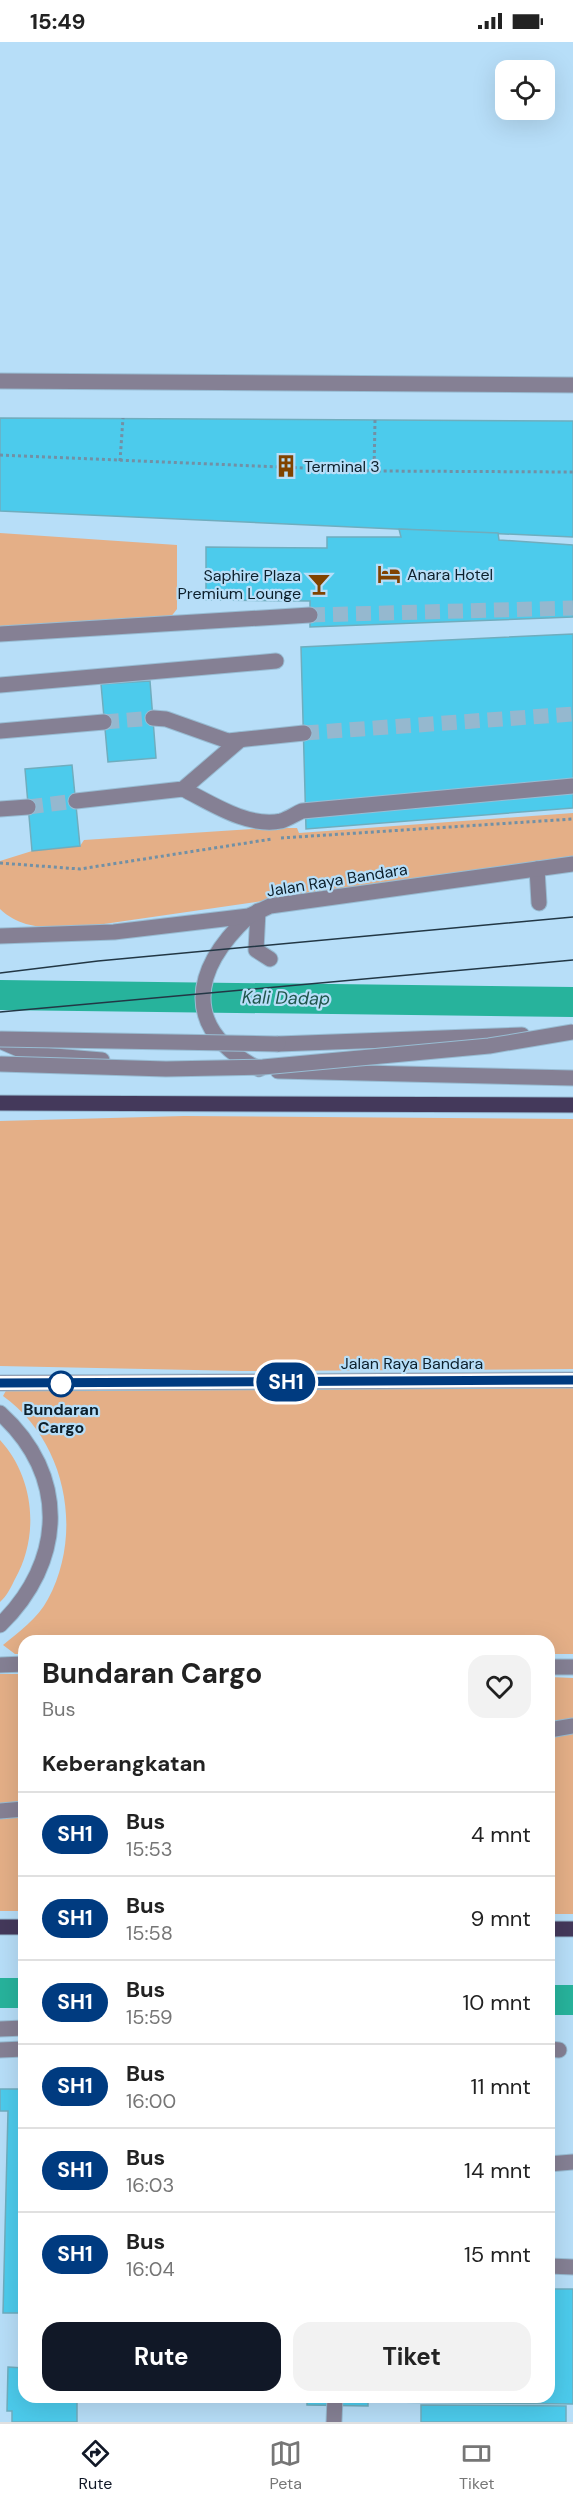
<!DOCTYPE html>
<html lang="id">
<style>
:root{--surface:#fff;--page:#f2f2f2;--text:#222;--muted:#767676;--line:#e0e0e0;--accent:#111827}
body{margin:0;font-family:"DM Sans",sans-serif;background:var(--page);color:var(--text);height:100vh;display:flex;flex-direction:column;font-size:22px;white-space:nowrap}
*{box-sizing:border-box;margin:0}
p{font-size:20px;color:var(--muted)}
.icon{flex:none;width:33px;height:33px;fill:none;stroke:currentColor;stroke-width:2;stroke-linecap:round;stroke-linejoin:round}
.map{position:relative;flex:1;overflow:hidden}
.drawer{position:absolute;left:18px;top:1593px;width:537px;height:768px;display:flex;flex-direction:column;background:var(--surface);border-radius:18px;box-shadow:0 6px 24px #0002}
.drawer>*{flex:none}
.badge{padding:0 12px;border-radius:20px;font-size:21px;line-height:39px}
.buttons{position:absolute;left:495px;top:18px;display:grid;gap:12px}
.buttons a{display:grid;place-items:center;width:60px;height:60px;border-radius:12px;background:var(--surface);box-shadow:0 6px 24px #0002;font-size:30px}
.map>.badge{position:absolute;translate:-50% -50%;box-shadow:0 0 0 3px #fff}
h2{padding:0 24px;font-size:22px;line-height:54px}
.round{display:grid;place-items:center;flex:none;width:63px;height:63px;border-radius:18px;background:var(--page)}
.headline{display:flex;align-items:center;justify-content:space-between;height:102px;padding:0 24px}
h1{font-size:28px;font-weight:700;line-height:45px}
.button{display:flex;gap:12px;margin-top:auto;padding:12px 24px}
.button a{flex:1;height:69px;border-radius:18px;background:var(--accent);color:#fff;font-size:24px;font-weight:700;line-height:69px;text-align:center}
.button a+a{background:var(--page);color:var(--text)}
ul{padding:0;list-style:none}
li{display:flex;align-items:center;gap:18px;height:84px;padding:0 24px;border-top:2px solid var(--line)}
li div{flex:1}
li b{display:block;font-size:22px}
li em{font-style:normal}
li .badge{min-width:66px;font-weight:700;text-align:center}
.status{display:flex;justify-content:space-between;align-items:center;height:42px;padding:0 30px;background:var(--surface);direction:ltr}
.status svg{height:16px;fill:currentColor}
.dock{display:flex;justify-content:space-around;align-items:center;height:84px;border-top:2px solid var(--line);background:var(--surface);font-size:16px;color:var(--muted)}
.dock a{display:grid;justify-items:center;gap:3px}
.dock .active{color:var(--accent)}
.map>svg:first-child{display:block}
.green{fill:#e4af87}
.lines{fill:none;stroke-linecap:round;stroke-linejoin:round}
.river{stroke:#27b39c;stroke-width:30}
.building{fill:#4ccbec;stroke:#6fadbe;stroke-width:1.5}
.minor-tunnel{stroke:#95b8cf;stroke-width:15;stroke-dasharray:15 8;stroke-linecap:butt}
.minor-casing{stroke:#98bcd3;stroke-width:17}
.major-casing{stroke:#98bcd3;stroke-width:17}
.path{stroke:#7290a5;stroke-width:3;stroke-dasharray:3 3;stroke-linecap:butt}
.minor{stroke:#858094;stroke-width:15}
.major{stroke:#44395b;stroke-width:15}
.tram{stroke:#223745;stroke-width:1.5}
.minor-bridge-casing{stroke:#98bcd3;stroke-width:17;stroke-linecap:butt}
.minor-bridge{stroke:#858094;stroke-width:15}
.line-casing{stroke:#fff;stroke-width:14}
.line{stroke:#003b80;stroke-width:9}
.stop-dot{fill:#fff;stroke:#003b80;stroke-width:3}
.labels{text-anchor:middle;dominant-baseline:central;stroke-width:4.5;stroke-linejoin:round;paint-order:stroke}
.poi-label{font-size:16px;fill:#0c1f2b;stroke:#b7def8;text-anchor:start}
.street-label{font-size:16px;fill:#0c1f2b;stroke:#b7def8}
.stop-label{font-size:16px;font-weight:bold;fill:#0c1f2b;stroke:#b7def8}
.water-label{font-size:18px;font-style:italic;fill:#1f554a;stroke:#b7def8}
</style>
<div class="status"><b>15:49</b><svg viewBox="0 0 49 12"><path d="M0 12V9h3v3zM5 12V6h3v6zM10 12V3h3v9zM15 12V0h3v12zM26 1h20v11H26zM47 4h2v5h-2z"/></svg></div>
<div class="map">
<svg width="573" height="2380" viewBox="0 0 573 2380">
<rect width="100%" height="100%" fill="#b7def8"/>
<!-- green -->
<g class="green">
<polygon points="0,491 177,503 177,567 170,576 0,587"/>
<path d="M573 771V814L90 884C58 885 25 891 0 867V819L32 809 80 804 84 798 269 786H297L299 791Z"/>
<polygon points="184,1074 573,1077 573,1327 242,1329 0,1324 0,1079"/>
<path d="M8 1345 573 1346V1612H549V1599H24V1612H15L3 1603C19 1590 38 1576 48 1557 84 1490 66 1399 3 1354Z"/>
<path d="M0 1398C34 1435 40 1493 15 1537 11 1545 7 1554 0 1560Z"/>
<rect x="0" y="1632" width="24" height="237"/>
<polygon points="549,1635 573,1636 573,1872 549,1872"/>
</g>
<g class="lines">
<!-- river -->
<g class="river">
<polyline points="0,953 573,960"/>
<polyline points="0,1951 24,1951"/>
<polyline points="549,1958 573,1958"/>
</g>
</g>
<!-- building -->
<g class="building">
<polygon points="0,376 573,379 573,495 0,469"/>
<polygon points="399,487 498,491 499,498 573,503 573,575 310,585 310,559 206,558 206,505 327,506 327,495 401,495"/>
<polygon points="573,592 573,766 306,787 301,605"/>
<polygon points="150,639 156,716 108,720 101,642"/>
<polygon points="72,723 80,804 32,809 25,727"/>
<polygon points="0,2047 24,2047 24,2271 3,2271 8,2069 0,2069"/>
<polygon points="549,2247 573,2247 573,2362 378,2360 378,2355 549,2355"/>
<polygon points="8,2325 24,2326 24,2355 77,2355 77,2380 12,2380 12,2369 7,2369"/>
<polygon points="307,2355 368,2355 368,2364 307,2363"/>
<polygon points="421,2363 566,2364 566,2380 421,2380"/>
</g>
<g class="lines">
<!-- minor-tunnel -->
<g class="minor-tunnel">
<polyline points="310,573 573,566"/>
<polyline points="104,680 153,676"/>
<polyline points="304,691 573,672"/>
<polyline points="28,765 76,759"/>
</g>
<!-- minor casing -->
<g class="minor-casing">
<g id="minor">
<polyline points="0,339 573,343"/>
<polyline points="0,592 310,573"/>
<polyline points="0,643 276,619"/>
<polyline points="153,676 166,677 228,699 304,691"/>
<polyline points="0,689 104,680"/>
<path d="M183 747C211 761 248 786 281 779 288 777 295 772 302 769L573 744"/>
<polyline points="76,759 183,747 240,698"/>
<polyline points="0,767 28,765"/>
<polyline points="537,827 539,861"/>
<polyline points="258,869 256,908 270,917"/>
<path d="M249 874C191 928 181 987 259 1027"/>
<polyline points="0,894 114,890 249,874 270,864 573,822"/>
<polyline points="0,999 30,1012 102,1018"/>
<polyline points="278,1002 522,993"/>
<polyline points="278,1029 573,1036"/>
<polyline points="0,1341 573,1338"/>
<path d="M0 1371C69 1433 65 1520 0 1583"/>
<polyline points="0,1623 24,1622"/>
<polyline points="549,1625 573,1625"/>
<polyline points="549,1688 573,1684"/>
<polyline points="0,1769 24,1767"/>
<polyline points="0,1987 24,1986"/>
<polyline points="549,2007 559,2008"/>
<polyline points="0,2008 24,2007"/>
<polyline points="549,2122 573,2120"/>
<polyline points="549,2224 573,2225"/>
<polyline points="334,2380 335,2355"/>
</g>
</g>
<!-- major casing -->
<g class="major-casing">
<g id="major">
<polyline points="0,1061 573,1063"/>
<polyline points="0,1885 24,1885"/>
<polyline points="549,1887 573,1887"/>
</g>
</g>
<!-- path -->
<g class="path">
<polyline points="0,413 374,429 573,430"/>
<polyline points="120,419 123,376"/>
<polyline points="374,429 375,378"/>
<polyline points="281,796 573,777"/>
<polyline points="0,821 80,827 272,797"/>
</g>
<!-- minor -->
<use href="#minor" class="minor"/>
<!-- major -->
<use href="#major" class="major"/>
<!-- tram -->
<g class="tram">
<polyline points="0,931 98,919 573,875"/>
<polyline points="0,970 573,918"/>
</g>
<!-- minor-bridge casing -->
<g class="minor-bridge-casing">
<g id="minor-bridge">
<polyline points="0,997 278,1002"/>
<polyline points="0,1022 166,1027 263,1025 489,1004 573,990"/>
</g>
</g>
<!-- minor-bridge -->
<use href="#minor-bridge" class="minor-bridge"/>
</g>
<g class="lines">
<!-- line casing -->
<g class="line-casing">
<polyline id="line" points="0,1341 573,1338"/>
</g>
<!-- line -->
<use href="#line" class="line"/>
</g>
<!-- icons -->
<defs>
<g id="building-bare" transform="scale(1.8)"><path d="M-4-6H4V6H1V3H-1V6H-4ZM-2.5-4.3h1.7v1.8h-1.7ZM.8-4.3h1.7v1.8H.8ZM-2.5-1h1.7V.8h-1.7ZM.8-1h1.7V.8H.8Z" fill="#804300" stroke="#b7def8" stroke-width="2.5" paint-order="stroke"/></g>
<g id="hotel-bare" transform="scale(1.8)"><path d="M-6-4.5h1.5V1H6V5H4.5V3h-9V5H-6ZM-4 0a1.8 1.8 0 1 1 3.6 0ZM.5 0V-2.5h3Q6-2.5 6 0Z" fill="#804300" stroke="#b7def8" stroke-width="2.5" paint-order="stroke"/></g>
<g id="bar-bare" transform="scale(1.8)"><path d="M-6-5H6L.8 .8V4.5H3.5V6h-7V4.5H-.8V.8Z" fill="#804300" stroke="#b7def8" stroke-width="2.5" paint-order="stroke"/></g>
</defs>
<g fill-rule="evenodd">
<use href="#building-bare" x="286" y="424"/>
<use href="#hotel-bare" x="389" y="532"/>
<use href="#bar-bare" x="319" y="542"/>
</g>
<!-- markers -->
<circle class="stop-dot" cx="61" cy="1342" r="12"/>
<g class="labels">
<!-- poi labels -->
<g class="poi-label">
<text x="304" y="424">Terminal 3</text>
<text x="407" y="532">Anara Hotel</text>
<text x="301" y="533" text-anchor="end">Saphire Plaza<tspan x="301" dy="18">Premium Lounge</tspan></text>
</g>
<!-- street labels -->
<g class="street-label">
<text transform="translate(337 838) rotate(-9)">Jalan Raya Bandara</text>
<text x="412" y="1321">Jalan Raya Bandara</text>
</g>
<!-- stop labels -->
<g class="stop-label">
<text x="61" y="1367">Bundaran<tspan x="61" dy="18">Cargo</tspan></text>
</g>
<!-- water labels -->
<g class="water-label">
<text transform="translate(286 956) rotate(1)">Kali Dadap</text>
</g>
</g>
</svg>
<div class="buttons">
<a><svg class="icon" aria-label="locate" viewBox="0 0 24 24"><circle cx="12" cy="12" r="6"/><path d="M12 2v4M12 18v4M2 12h4M18 12h4"/></svg></a>
</div>
<b class="badge" style="left:286px;top:1340px;background:#003b80;color:#fff">SH1</b>
<section class="drawer">
<div class="headline"><div><h1>Bundaran Cargo</h1><p>Bus</p></div><a class="round"><svg class="icon" aria-label="heart" viewBox="0 0 24 24"><path d="M12 20l-8-8c-3-5 5-10 8-4 3-6 11-1 8 4z"/></svg></a></div>
<h2>Keberangkatan</h2>
<ul>
<li><span class="badge" style="background:#003b80;color:#fff">SH1</span><div><b>Bus</b><p>15:53</p></div><em>4 mnt</em></li>
<li><span class="badge" style="background:#003b80;color:#fff">SH1</span><div><b>Bus</b><p>15:58</p></div><em>9 mnt</em></li>
<li><span class="badge" style="background:#003b80;color:#fff">SH1</span><div><b>Bus</b><p>15:59</p></div><em>10 mnt</em></li>
<li><span class="badge" style="background:#003b80;color:#fff">SH1</span><div><b>Bus</b><p>16:00</p></div><em>11 mnt</em></li>
<li><span class="badge" style="background:#003b80;color:#fff">SH1</span><div><b>Bus</b><p>16:03</p></div><em>14 mnt</em></li>
<li><span class="badge" style="background:#003b80;color:#fff">SH1</span><div><b>Bus</b><p>16:04</p></div><em>15 mnt</em></li>
</ul>
<div class="button"><a>Rute</a><a>Tiket</a></div>
</section>
</div>
<nav class="dock">
<a class="active"><svg class="icon" aria-label="directions" viewBox="0 0 24 24"><path d="M12 3l9 9-9 9-9-9zM9 14v-3h6M13 9l2 2-2 2"/></svg>Rute</a>
<a><svg class="icon" aria-label="map" viewBox="0 0 24 24"><path d="M3 6l6-2 6 2 6-2v14l-6 2-6-2-6 2zM9 4v14M15 6v14"/></svg>Peta</a>
<a><svg class="icon" aria-label="tickets" viewBox="0 0 24 24"><path d="M3 7h18v10H3zM15 7v10"/></svg>Tiket</a>
</nav>
